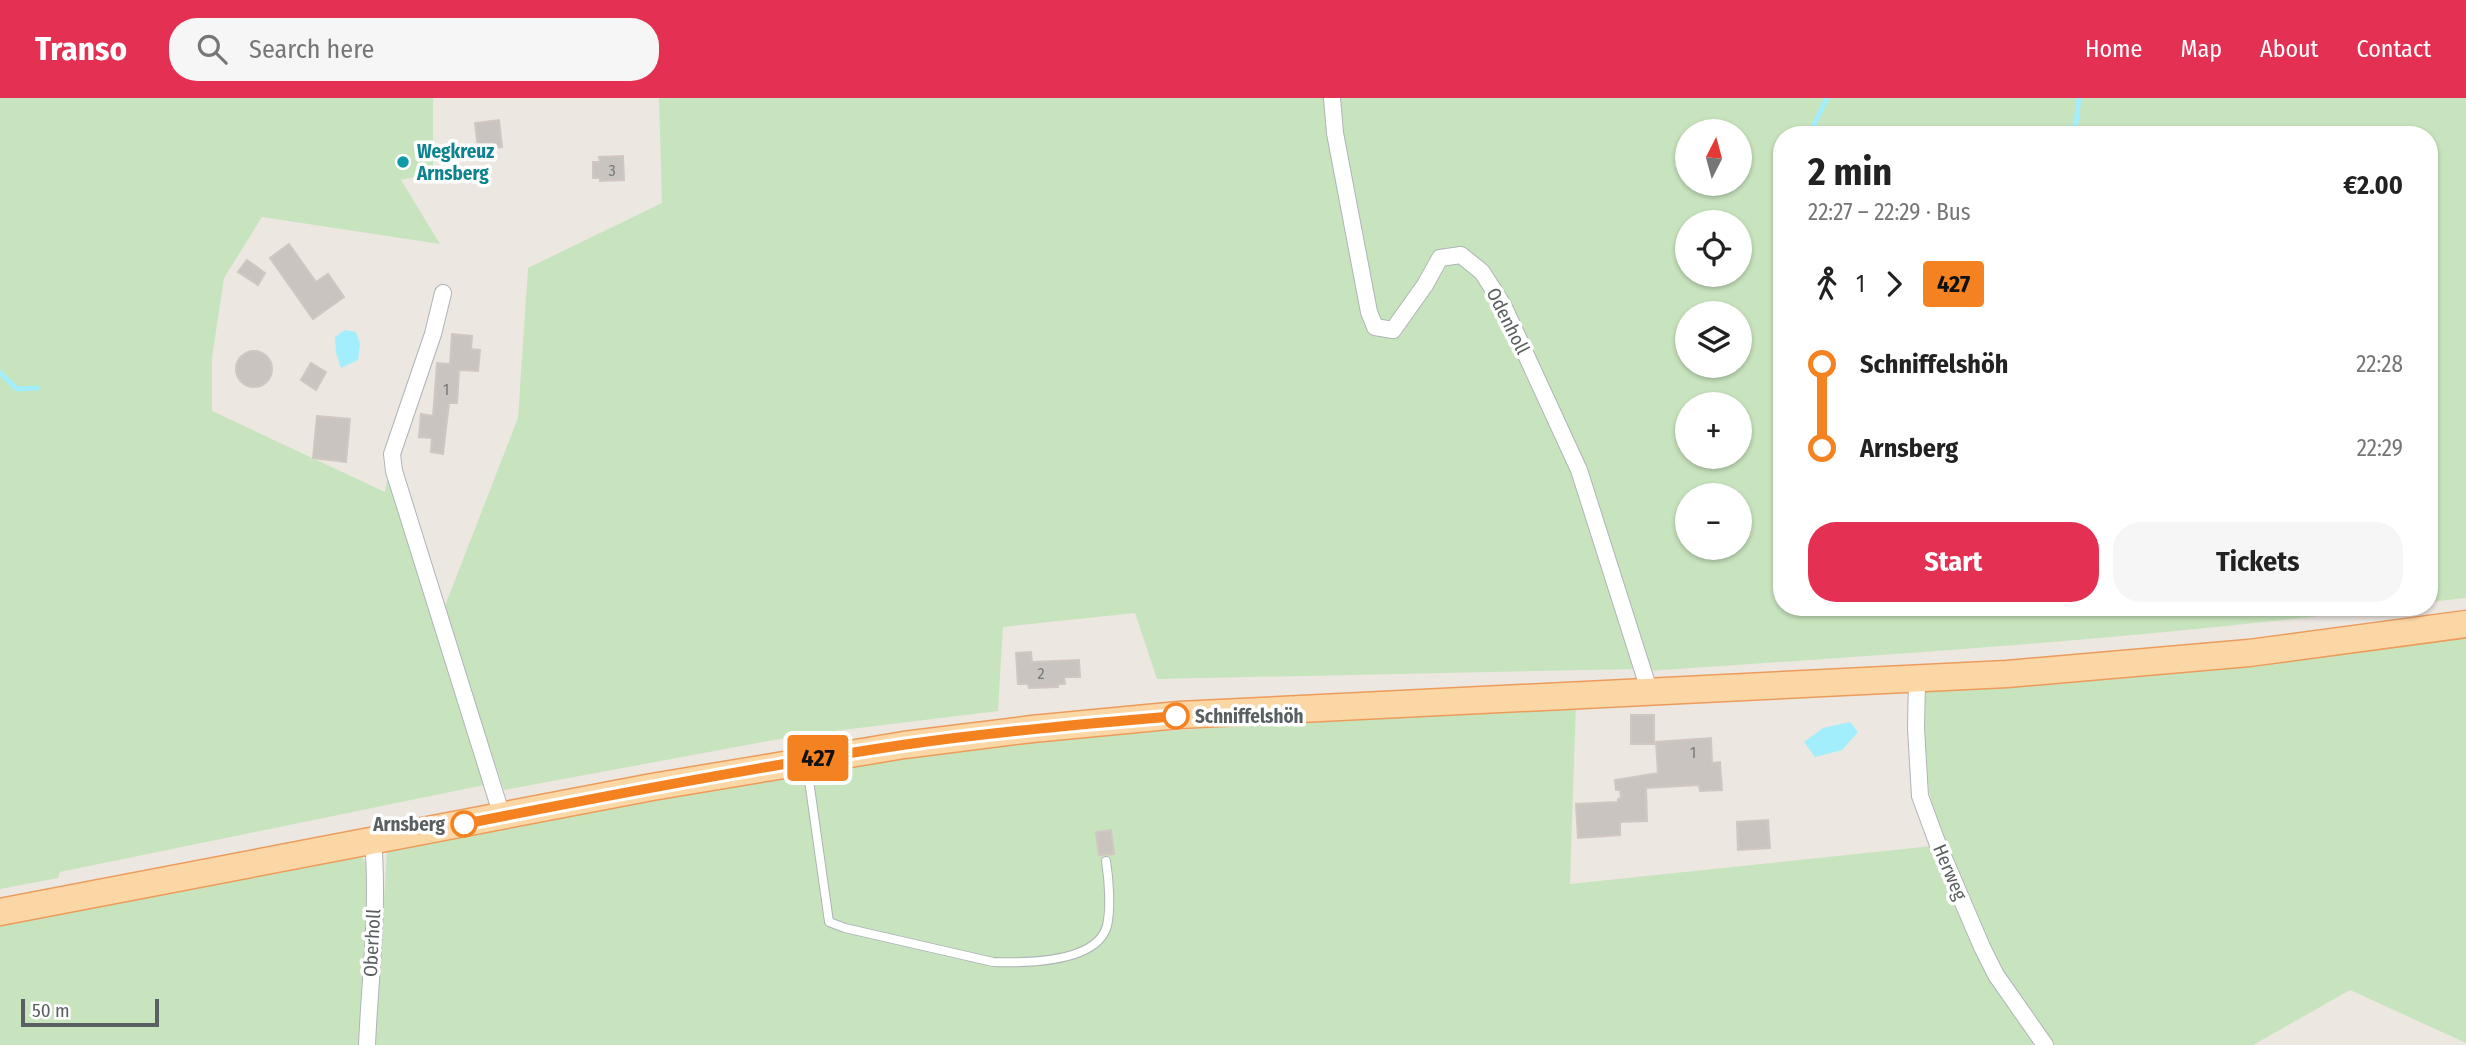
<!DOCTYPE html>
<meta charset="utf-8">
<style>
:root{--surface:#fff;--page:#f6f6f6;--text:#222;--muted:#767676;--accent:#e43053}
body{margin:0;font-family:"Fira Sans Condensed",sans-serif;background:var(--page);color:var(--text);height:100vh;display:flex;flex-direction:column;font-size:26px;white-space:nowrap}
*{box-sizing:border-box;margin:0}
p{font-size:23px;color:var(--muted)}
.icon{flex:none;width:38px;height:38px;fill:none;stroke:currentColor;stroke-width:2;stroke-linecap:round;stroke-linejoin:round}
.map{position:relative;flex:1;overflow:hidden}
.side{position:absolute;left:1773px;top:28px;width:665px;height:490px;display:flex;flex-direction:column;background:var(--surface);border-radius:28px;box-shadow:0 2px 5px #0004}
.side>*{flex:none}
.badge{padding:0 14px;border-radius:5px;font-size:24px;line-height:46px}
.needle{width:46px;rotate:6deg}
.controls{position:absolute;left:1675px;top:21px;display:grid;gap:14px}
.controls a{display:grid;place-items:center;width:77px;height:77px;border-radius:50%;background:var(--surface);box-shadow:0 2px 5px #0004;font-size:35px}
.scale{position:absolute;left:21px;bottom:18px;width:138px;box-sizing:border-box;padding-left:7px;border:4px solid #5a6062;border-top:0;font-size:19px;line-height:24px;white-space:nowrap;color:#5a6062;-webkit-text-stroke:5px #fff;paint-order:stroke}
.map>.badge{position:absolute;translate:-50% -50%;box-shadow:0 0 0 4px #fff}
.legs{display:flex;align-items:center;gap:10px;height:77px;padding:0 35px;font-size:23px}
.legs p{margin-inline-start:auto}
.headline{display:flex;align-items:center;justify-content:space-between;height:119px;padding:0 35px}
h1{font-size:38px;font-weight:700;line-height:52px}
.primary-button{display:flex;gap:14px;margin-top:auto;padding:14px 35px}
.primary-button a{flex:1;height:80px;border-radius:28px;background:var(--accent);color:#fff;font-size:28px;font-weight:700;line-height:80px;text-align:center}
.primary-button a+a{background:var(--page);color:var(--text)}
ul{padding:0 35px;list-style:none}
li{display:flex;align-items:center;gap:24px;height:84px;font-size:26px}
li i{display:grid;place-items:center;width:10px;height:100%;margin:0 9px;background:currentColor}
li i::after{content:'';width:18px;height:18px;margin:-9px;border:5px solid;border-radius:50%;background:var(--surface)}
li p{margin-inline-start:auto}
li:first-child i{background:linear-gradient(#0000 50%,currentColor 0)}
li:last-child i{background:linear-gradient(currentColor 50%,#0000 0)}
header{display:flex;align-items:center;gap:42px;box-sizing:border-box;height:98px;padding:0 35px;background:var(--accent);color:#fff}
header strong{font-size:33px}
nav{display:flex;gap:38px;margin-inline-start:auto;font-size:24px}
.search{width:490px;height:63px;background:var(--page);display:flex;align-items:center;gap:18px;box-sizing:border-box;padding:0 24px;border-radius:28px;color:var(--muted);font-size:26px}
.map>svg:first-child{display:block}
.green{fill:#c8e4be;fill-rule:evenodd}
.water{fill:#a2eefc}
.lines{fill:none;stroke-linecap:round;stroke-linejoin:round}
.stream{stroke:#a2eefc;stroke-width:5}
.building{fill:#cac4c1;stroke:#d1c7c0;stroke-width:2}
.service-casing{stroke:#afb4b7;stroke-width:10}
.minor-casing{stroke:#afb4b7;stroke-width:18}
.primary-casing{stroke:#ed9b5a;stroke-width:29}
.service{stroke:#fff;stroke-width:8}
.minor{stroke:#fff;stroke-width:16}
.primary{stroke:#fcd7a6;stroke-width:26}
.line-1-casing{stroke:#fff;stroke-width:16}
.line-1{stroke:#f58220;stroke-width:10}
.culture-dot{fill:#0f9aa8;stroke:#fff;stroke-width:2.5}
.stop-1-dot{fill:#fff;stroke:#f58220;stroke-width:3.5}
.labels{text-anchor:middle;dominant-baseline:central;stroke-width:7;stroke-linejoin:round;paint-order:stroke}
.number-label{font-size:16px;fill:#76797a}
.culture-label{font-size:19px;font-weight:bold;fill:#0d838f;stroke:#fff;text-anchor:start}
.street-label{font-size:19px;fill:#5a6062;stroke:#fff}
.stop-label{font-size:19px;font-weight:bold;fill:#5a6062;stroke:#fff;text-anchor:start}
</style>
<header>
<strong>Transo</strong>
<div class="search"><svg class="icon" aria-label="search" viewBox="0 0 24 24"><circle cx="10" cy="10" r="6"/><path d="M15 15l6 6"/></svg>Search here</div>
<nav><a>Home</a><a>Map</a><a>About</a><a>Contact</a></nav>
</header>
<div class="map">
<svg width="2466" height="947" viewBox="0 0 2466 947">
<rect width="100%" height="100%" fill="#ece7e1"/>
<!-- green -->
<g class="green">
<polygon points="0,0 433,0 433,75 401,82 440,146 262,119 224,180 212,260 212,313 385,394 389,374 489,686 60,774 58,780 0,791"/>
<path d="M659 0H2466V500L2429 504V37H1782V509H2392C2145 541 1896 556 1648 573L1576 373 1638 571 1157 581 1135 515 1003 529 998 613 801 637 504 692 443 513 518 320 528 170 662 105ZM1687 33H1740V86H1687ZM1687 124H1740V177H1687ZM1687 215H1740V268H1687ZM1687 306H1740V359H1687ZM1687 397H1740V450H1687Z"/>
<polygon points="2466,535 2466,945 2350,892 2253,947 2053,947 1987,849 1942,745 1929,693 1919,593"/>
<polygon points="1576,604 1570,786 1932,748 2037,947 375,947 387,752 816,666 1025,643"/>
<polygon points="361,758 368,768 369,824 362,947 0,947 0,821"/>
</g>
<!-- water -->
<g class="water">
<polygon points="345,232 356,234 360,246 358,262 341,270 336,255 335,239"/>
<polygon points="1850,624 1858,634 1842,652 1815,659 1804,644 1823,630"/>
</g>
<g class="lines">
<!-- stream -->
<g class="stream">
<polyline points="1809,37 1827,0"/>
<polyline points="2069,37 2076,25 2079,0"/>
<polyline points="0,275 17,291 38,290"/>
</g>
</g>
<!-- building -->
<g class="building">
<polygon points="499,22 502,49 478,51 475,25"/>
<polygon points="623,58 624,82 600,83 600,80 593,80 593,64 600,64 599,59"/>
<polygon points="289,146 316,184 328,176 344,199 313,221 270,160"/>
<polygon points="247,162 265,175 258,187 238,174"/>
<polygon points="452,236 472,238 471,251 480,252 478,273 459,272 457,305 449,305 443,356 431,354 432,340 419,339 421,316 433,318 437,265 450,266"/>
<circle cx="254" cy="271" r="18"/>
<polygon points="311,265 326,274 316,292 301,282"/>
<polygon points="317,318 350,321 346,364 313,360"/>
<polygon points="1031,554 1032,564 1079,562 1080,579 1064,579 1065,586 1058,586 1058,589 1029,590 1028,586 1018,586 1016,555"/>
<rect x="1631" y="617" width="23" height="29"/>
<polygon points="1711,640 1712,665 1720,664 1722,692 1700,693 1699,687 1646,690 1647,723 1620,724 1620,737 1578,740 1576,706 1618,704 1618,701 1621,700 1620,692 1616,692 1615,682 1658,675 1656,644"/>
<polygon points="1768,722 1770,750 1738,752 1737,724"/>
<polygon points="1111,732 1114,756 1099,757 1096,734"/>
</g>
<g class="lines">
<!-- service casing -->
<g class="service-casing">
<path id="service" d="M807 668 829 824 845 830 993 864C1023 865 1096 866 1107 828 1111 810 1109 782 1106 763"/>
</g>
<!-- minor casing -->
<g class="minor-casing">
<g id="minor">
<polyline points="1332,0 1335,35 1369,214 1375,229 1393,232 1425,187 1440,160 1461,157 1482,174 1503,207 1579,372 1650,595"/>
<polyline points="443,195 433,236 392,356 394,373 502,718"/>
<polyline points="1917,582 1916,630 1920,698 1937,744 1982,849 1996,877 2045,947"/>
<path d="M367 947C370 879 379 810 373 743"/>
</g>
</g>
<!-- primary casing -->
<g class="primary-casing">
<polyline id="primary" points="0,814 652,689 904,647 1032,631 1179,617 2007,576 2249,555 2466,526"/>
</g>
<!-- service -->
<use href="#service" class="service"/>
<!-- minor -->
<use href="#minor" class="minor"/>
<!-- primary -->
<use href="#primary" class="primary"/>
</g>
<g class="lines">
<!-- line-1 casing -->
<g class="line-1-casing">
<path id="line-1" d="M464 726C609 697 755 669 902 647 993 634 1084 626 1176 618"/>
</g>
<!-- line-1 -->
<use href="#line-1" class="line-1"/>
</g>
<!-- markers -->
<circle class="culture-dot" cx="403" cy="64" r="7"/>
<g class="stop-1-dot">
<circle cx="1176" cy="618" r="12"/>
<circle cx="464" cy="726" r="12"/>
</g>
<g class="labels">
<!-- number labels -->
<g class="number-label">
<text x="612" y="72">3</text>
<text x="446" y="291">1</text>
<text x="1041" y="575">2</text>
<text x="1693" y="654">1</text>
</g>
<!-- culture labels -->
<g class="culture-label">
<text x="417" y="53">Wegkreuz<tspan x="417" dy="22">Arnsberg</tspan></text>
</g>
<!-- street labels -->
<g class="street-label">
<text transform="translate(1508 223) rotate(63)">Odenholl</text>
<text transform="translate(1950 774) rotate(67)">Herweg</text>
<text transform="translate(372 845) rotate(-87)">Oberholl</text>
</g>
<!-- stop labels -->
<g class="stop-label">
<text x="1195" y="618">Schniffelshöh</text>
<text x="445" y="726" text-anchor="end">Arnsberg</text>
</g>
</g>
</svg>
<div class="controls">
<a><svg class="needle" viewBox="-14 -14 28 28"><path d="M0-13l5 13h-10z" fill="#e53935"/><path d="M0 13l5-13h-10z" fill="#767676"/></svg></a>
<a><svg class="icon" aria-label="locate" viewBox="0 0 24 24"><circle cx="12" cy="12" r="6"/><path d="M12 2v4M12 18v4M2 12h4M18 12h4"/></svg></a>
<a><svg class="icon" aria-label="layers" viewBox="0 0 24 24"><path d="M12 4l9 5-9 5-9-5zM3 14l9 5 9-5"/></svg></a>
<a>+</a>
<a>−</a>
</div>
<div class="scale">50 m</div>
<b class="badge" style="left:818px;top:660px;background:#f58220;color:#111">427</b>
<section class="side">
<div class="headline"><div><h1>2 min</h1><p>22:27 – 22:29 · Bus</p></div><b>€2.00</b></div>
<div class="legs"><svg class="icon" aria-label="walk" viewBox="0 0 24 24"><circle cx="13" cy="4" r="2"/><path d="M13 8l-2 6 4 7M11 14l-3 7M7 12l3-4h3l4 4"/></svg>1<svg class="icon" aria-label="forward" viewBox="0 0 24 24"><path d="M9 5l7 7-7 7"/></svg><b class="badge" style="background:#f58220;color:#111">427</b></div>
<ul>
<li><i style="color:#f58220"></i><b>Schniffelshöh</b><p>22:28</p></li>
<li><i style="color:#f58220"></i><b>Arnsberg</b><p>22:29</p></li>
</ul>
<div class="primary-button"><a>Start</a><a>Tickets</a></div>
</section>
</div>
